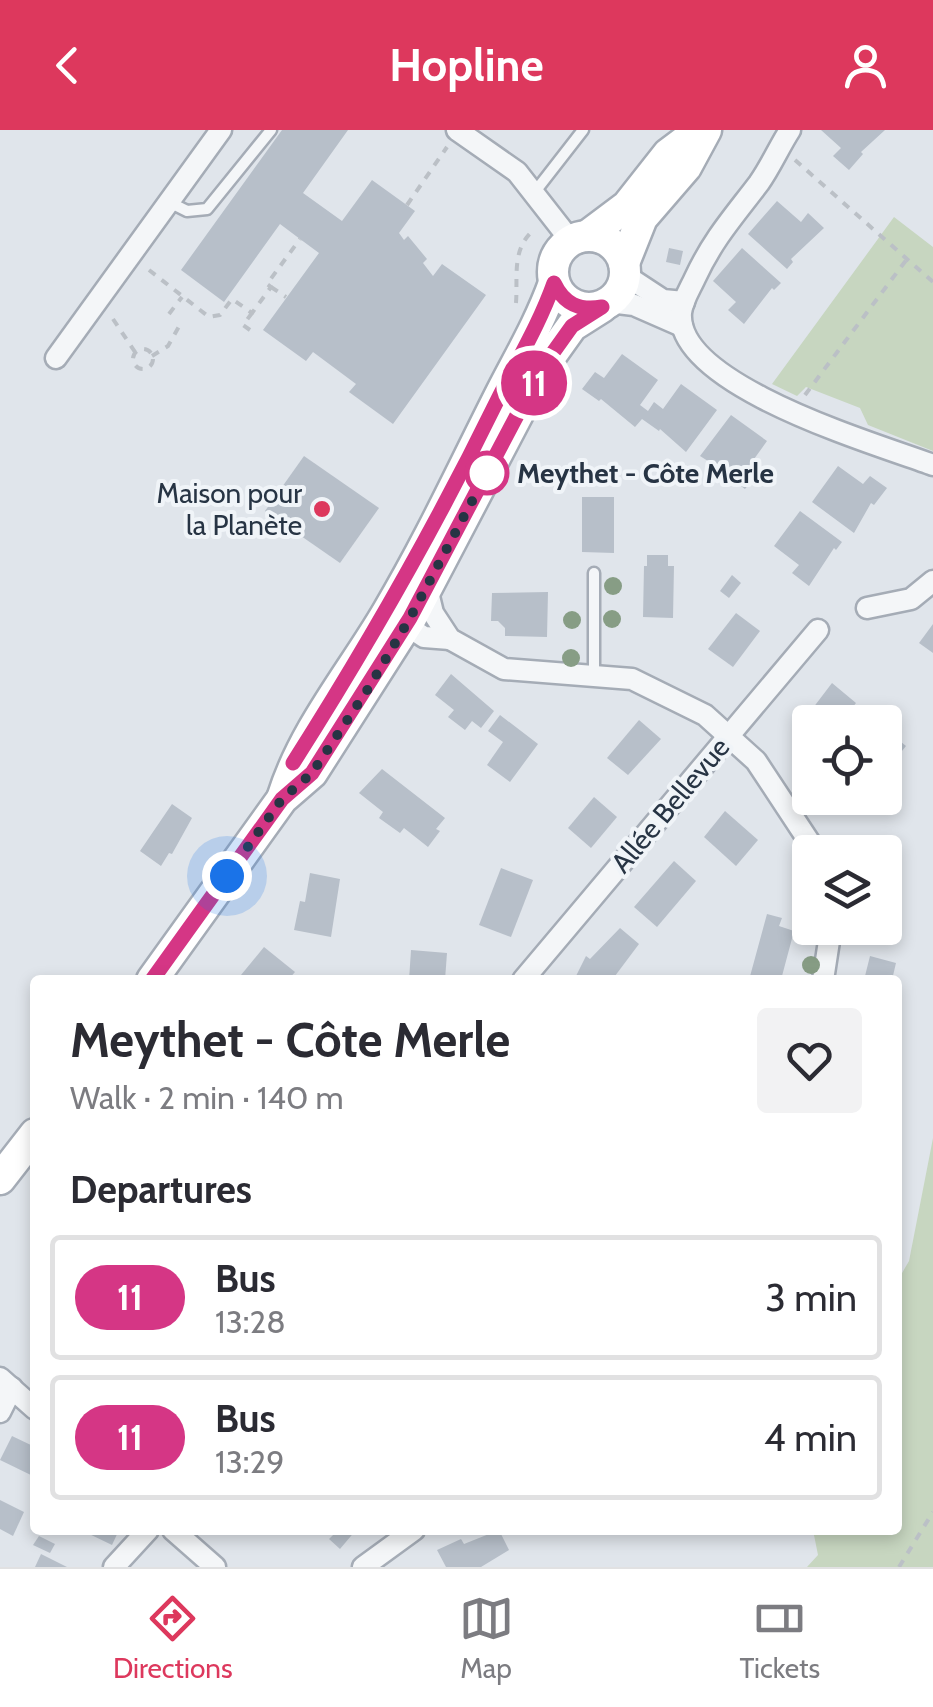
<!DOCTYPE html>
<meta charset="utf-8">
<style>
:root{--surface:#fff;--page:#f2f2f3;--text:#2b2b33;--muted:#7c7c81;--line:#e1e1e2;--accent:#dd385d}
body{margin:0;font-family:Cabin,sans-serif;background:var(--page);color:var(--text);height:100vh;display:flex;flex-direction:column;font-size:38px;white-space:nowrap}
*{box-sizing:border-box;margin:0}
p{font-size:32px;color:var(--muted)}
.icon{flex:none;width:55px;height:55px;fill:none;stroke:currentColor;stroke-width:2;stroke-linecap:round;stroke-linejoin:round}
.map{position:relative;flex:1;overflow:hidden}
.panel{position:absolute;left:30px;top:845px;width:872px;height:560px;display:flex;flex-direction:column;background:var(--surface);border-radius:10px;box-shadow:0 5px 15px #0003}
.panel>*{flex:none}
.badge{padding:0 20px;border-radius:32px;font-size:35px;line-height:65px}
.buttons{position:absolute;left:792px;top:575px;display:grid;gap:20px}
.buttons a{display:grid;place-items:center;width:110px;height:110px;border-radius:10px;background:var(--surface);box-shadow:0 5px 15px #0003;font-size:50px}
.you{position:absolute;width:50px;height:50px;margin:-25px;border:8px solid #fff;border-radius:50%;background:#1a73e8;box-shadow:0 0 0 15px #1a73e833}
.map>.badge{position:absolute;translate:-50% -50%;box-shadow:0 0 0 5px #fff}
h2{padding:0 40px;font-size:38px;line-height:90px}
.round{display:grid;place-items:center;flex:none;width:105px;height:105px;border-radius:10px;background:var(--page)}
.head{display:flex;align-items:center;justify-content:space-between;height:170px;padding:0 40px}
h1{font-size:48px;font-weight:700;line-height:75px}
ul{padding:0;list-style:none}
li{display:flex;align-items:center;gap:30px;height:125px;margin:0 20px 15px;padding:0 20px;border:5px solid var(--line);border-radius:10px}
li div{flex:1}
li b{display:block;font-size:38px}
li em{font-style:normal}
li .badge{min-width:110px;font-weight:700;text-align:center}
header{display:flex;justify-content:space-between;align-items:center;height:130px;padding:0 40px;background:var(--accent);color:#fff;font-size:45px;font-weight:700}
.menu{display:flex;justify-content:space-around;align-items:center;height:140px;border-top:2px solid var(--line);background:var(--surface);font-size:28px;color:var(--muted)}
.menu a{display:grid;justify-items:center;gap:5px}
.menu .active{color:var(--accent)}
.map>svg:first-child{display:block}
.green{fill:#c7d6c0}
.building{fill:#b7bfc9}
.lines{fill:none;stroke-linecap:round;stroke-linejoin:round}
.lane-casing{stroke:#a5acb6;stroke-width:15}
.street-casing{stroke:#a5acb6;stroke-width:25}
.secondary-casing{stroke:#a5acb6;stroke-width:35}
.path{stroke:#bbc0c6;stroke-width:4;stroke-dasharray:8 8;stroke-linecap:butt}
.lane{stroke:#f4f6f8;stroke-width:10}
.street{stroke:#f4f6f8;stroke-width:20}
.secondary{stroke:#fff;stroke-width:30}
.tree{fill:#879d85}
.line-casing{stroke:#fff;stroke-width:22}
.line{stroke:#d53685;stroke-width:15}
.walk{stroke:#273444;stroke-width:10;stroke-dasharray:0 18}
.stop-dot{fill:#fff;stroke:#d53685;stroke-width:5}
.poi-dot{fill:#dd385d;stroke:#f0f4f8;stroke-width:4}
.labels{text-anchor:middle;dominant-baseline:central;stroke-width:8;stroke-linejoin:round;paint-order:stroke}
.stop-label{font-size:28px;font-weight:bold;fill:#273444;stroke:#f0f4f8;text-anchor:start}
.poi-label{font-size:28px;fill:#273444;stroke:#f0f4f8;text-anchor:end}
.street-label{font-size:28px;fill:#273444;stroke:#f0f4f8}
</style>
<header><svg class="icon" aria-label="back" viewBox="0 0 24 24"><path d="M15 5l-7 7 7 7"/></svg>Hopline<svg class="icon" aria-label="person" viewBox="0 0 24 24"><circle cx="12" cy="8" r="4"/><path d="M4 21q1-7 8-7t8 7"/></svg></header>
<div class="map">
<svg width="933" height="1437" viewBox="0 0 933 1437">
<rect width="100%" height="100%" fill="#e0e5eb"/>
<!-- green -->
<g class="green">
<polygon points="894,87 933,117 933,321 868,295 860,278 806,257 797,266 772,254"/>
<polygon points="933,1008 933,1437 807,1437 818,1425 813,1400 898,1400 898,1150 909,1131"/>
</g>
<!-- building -->
<g class="building">
<polygon points="282,0 348,0 303,63 342,91 372,50 415,81 399,103 404,110 408,106 427,129 423,133 433,146 442,134 486,165 393,294 349,262 356,254 313,222 306,231 263,200 319,123 300,109 280,94 224,172 181,140"/>
<polygon points="821,0 885,0 861,22 863,24 849,40 833,26 841,18"/>
<polygon points="777,71 801,92 808,83 824,98 791,129 793,132 787,139 748,104"/>
<polygon points="669,118 683,121 680,135 666,132"/>
<polygon points="742,118 781,153 774,160 772,158 744,194 728,180 736,172 713,151"/>
<polygon points="622,224 658,250 640,275 648,281 654,272 663,279 681,254 717,280 686,322 660,299 659,301 642,289 635,297 601,269 599,271 582,259 595,242 604,248"/>
<polygon points="731,285 767,311 749,336 758,343 745,359 728,347 730,345 700,326"/>
<polygon points="304,326 379,378 340,433 265,381"/>
<polygon points="838,336 863,354 870,346 887,358 874,375 871,373 854,403 812,372"/>
<polygon points="582,367 614,367 614,423 582,422"/>
<polygon points="800,381 842,412 836,420 834,418 809,456 792,443 799,435 774,416"/>
<polygon points="647,425 668,425 668,436 674,436 673,488 643,487 644,436 647,436"/>
<polygon points="732,445 741,453 729,468 720,461"/>
<polygon points="548,462 547,507 505,506 505,498 498,491 491,491 492,463"/>
<polygon points="736,483 760,501 733,537 708,519"/>
<polygon points="933,494 933,523 919,513"/>
<polygon points="451,544 494,581 481,598 472,591 465,600 448,587 454,580 435,565"/>
<polygon points="832,553 856,573 841,592 810,592 810,603 800,595"/>
<polygon points="500,585 538,614 510,652 487,635 503,612 488,601"/>
<polygon points="639,590 661,609 628,645 607,628"/>
<polygon points="885,599 906,616 885,642"/>
<polygon points="382,639 445,688 436,699 440,701 428,717 404,698 400,703 379,688 383,682 359,663"/>
<polygon points="594,667 617,687 591,718 568,698"/>
<polygon points="172,674 192,688 172,724 169,723 161,736 140,721"/>
<polygon points="725,681 758,710 736,736 704,707"/>
<polygon points="674,731 696,751 657,797 634,777"/>
<polygon points="501,738 533,750 511,807 479,795"/>
<polygon points="310,743 340,749 331,807 294,800 300,771 305,772"/>
<polygon points="767,784 782,788 779,796 794,801 782,846 779,850 749,850"/>
<polygon points="620,798 639,814 612,850 581,850 576,846 586,826 590,829"/>
<polygon points="264,817 295,842 288,850 247,850 241,845"/>
<polygon points="411,820 447,823 445,850 409,850"/>
<polygon points="870,826 896,833 892,850 864,850"/>
<polygon points="12,1306 35,1317 35,1347 0,1330"/>
<polygon points="0,1370 24,1382 13,1406 0,1399"/>
<polygon points="81,1400 119,1400 112,1415"/>
<polygon points="325,1400 356,1400 340,1419 329,1409 334,1404"/>
<polygon points="499,1400 509,1420 481,1437 446,1437 437,1420 461,1409 464,1414"/>
<polygon points="39,1406 55,1414 50,1423 33,1415"/>
<polygon points="41,1424 67,1437 35,1437"/>
</g>
<g class="lines">
<!-- lane casing -->
<g class="lane-casing">
<g id="lane">
<polyline points="534,63 583,0"/>
<polyline points="169,72 187,81 207,79 271,0"/>
<polyline points="594,545 594,443"/>
</g>
</g>
<!-- street casing -->
<g class="street-casing">
<g id="street">
<polyline points="457,0 517,42 571,111"/>
<path d="M790 0C779 17 771 36 759 53 734 86 713 109 695 148 690 159 682 171 681 183 676 256 877 314 933 335"/>
<polyline points="625,145 663,170 684,172"/>
<polyline points="609,172 634,175 682,196"/>
<polyline points="56,228 221,0"/>
<polyline points="427,458 433,483 450,509 504,539 632,549 705,585 756,631 816,722"/>
<polyline points="867,478 911,469 933,451"/>
<polyline points="406,495 424,507 450,509"/>
<polyline points="523,850 818,500"/>
<polyline points="823,850 831,798"/>
<polyline points="0,1248 35,1279"/>
<polyline points="0,1282 12,1258"/>
<polyline points="173,1400 215,1437"/>
<polyline points="114,1437 148,1400"/>
<polyline points="363,1437 414,1400"/>
</g>
</g>
<!-- secondary casing -->
<g class="secondary-casing">
<g id="secondary">
<circle cx="589" cy="142" r="36"/>
<polyline points="587,106 627,76 668,24 700,0"/>
<polyline points="624,133 642,88 686,37 706,0"/>
<path d="M283 666C304 599 353 541 388 481 430 410 464 336 501 263 520 226 540 192 554 153"/>
<polyline points="152,850 282,669 312,643 411,488 542,238 572,196 602,177"/>
<polyline points="0,1049 35,1004"/>
</g>
</g>
<!-- path -->
<g class="path">
<polyline points="795,30 933,152"/>
<polyline points="407,75 447,17"/>
<polyline points="149,140 209,187 220,185 232,169 252,183 271,157 267,154 300,109"/>
<polyline points="271,157 286,167"/>
<path d="M516 173C518 146 511 118 535 99"/>
<polyline points="169,184 182,167"/>
<polyline points="113,189 135,222"/>
<polyline points="250,200 243,195 252,183"/>
<circle cx="143" cy="229" r="10"/>
<polyline points="152,226 168,216 181,193"/>
<polyline points="805,265 907,129"/>
<polyline points="899,1437 933,1382"/>
</g>
<!-- lane -->
<use href="#lane" class="lane"/>
<!-- street -->
<use href="#street" class="street"/>
<!-- secondary -->
<use href="#secondary" class="secondary"/>
</g>
<!-- trees -->
<g class="tree">
<circle cx="613" cy="456" r="9"/>
<circle cx="612" cy="489" r="9"/>
<circle cx="572" cy="490" r="9"/>
<circle cx="571" cy="528" r="9"/>
<circle cx="811" cy="835" r="9"/>
</g>
<g class="lines">
<!-- line casing -->
<g class="line-casing">
<path id="line" d="M152 850 282 669 312 643 410 488 542 238 572 196 602 177C579 181 564 174 554 153 539 195 517 231 497 271 436 396 368 515 293 633"/>
</g>
<!-- line -->
<use href="#line" class="line"/>
<!-- walk -->
<polyline class="walk" points="227,746 282,669 312,643 368,559 410,488 487,343"/>
</g>
<!-- markers -->
<circle class="stop-dot" cx="487" cy="343" r="20"/>
<circle class="poi-dot" cx="322" cy="379" r="10"/>
<g class="labels">
<!-- stop labels -->
<g class="stop-label">
<text x="517" y="343">Meythet - Côte Merle</text>
</g>
<!-- poi labels -->
<g class="poi-label">
<text x="302" y="363">Maison pour<tspan x="302" dy="32">la Planète</tspan></text>
</g>
<!-- street labels -->
<g class="street-label">
<text transform="translate(670 675) rotate(-50)">Allée Bellevue</text>
</g>
</g>
</svg>
<div class="buttons">
<a><svg class="icon" aria-label="locate" viewBox="0 0 24 24"><circle cx="12" cy="12" r="6"/><path d="M12 2v4M12 18v4M2 12h4M18 12h4"/></svg></a>
<a><svg class="icon" aria-label="layers" viewBox="0 0 24 24"><path d="M12 4l9 5-9 5-9-5zM3 14l9 5 9-5"/></svg></a>
</div>
<div class="you" style="left:227px;top:746px"></div>
<b class="badge" style="left:534px;top:253px;background:#d53685;color:#fff">11</b>
<section class="panel">
<div class="head"><div><h1>Meythet - Côte Merle</h1><p>Walk · 2 min · 140 m</p></div><a class="round"><svg class="icon" aria-label="heart" viewBox="0 0 24 24"><path d="M12 20l-8-8c-3-5 5-10 8-4 3-6 11-1 8 4z"/></svg></a></div>
<h2>Departures</h2>
<ul>
<li><span class="badge" style="background:#d53685;color:#fff">11</span><div><b>Bus</b><p>13:28</p></div><em>3 min</em></li>
<li><span class="badge" style="background:#d53685;color:#fff">11</span><div><b>Bus</b><p>13:29</p></div><em>4 min</em></li>
</ul>
</section>
</div>
<nav class="menu">
<a class="active"><svg class="icon" aria-label="directions" viewBox="0 0 24 24"><path d="M12 3l9 9-9 9-9-9zM9 14v-3h6M13 9l2 2-2 2"/></svg>Directions</a>
<a><svg class="icon" aria-label="map" viewBox="0 0 24 24"><path d="M3 6l6-2 6 2 6-2v14l-6 2-6-2-6 2zM9 4v14M15 6v14"/></svg>Map</a>
<a><svg class="icon" aria-label="tickets" viewBox="0 0 24 24"><path d="M3 7h18v10H3zM15 7v10"/></svg>Tickets</a>
</nav>
